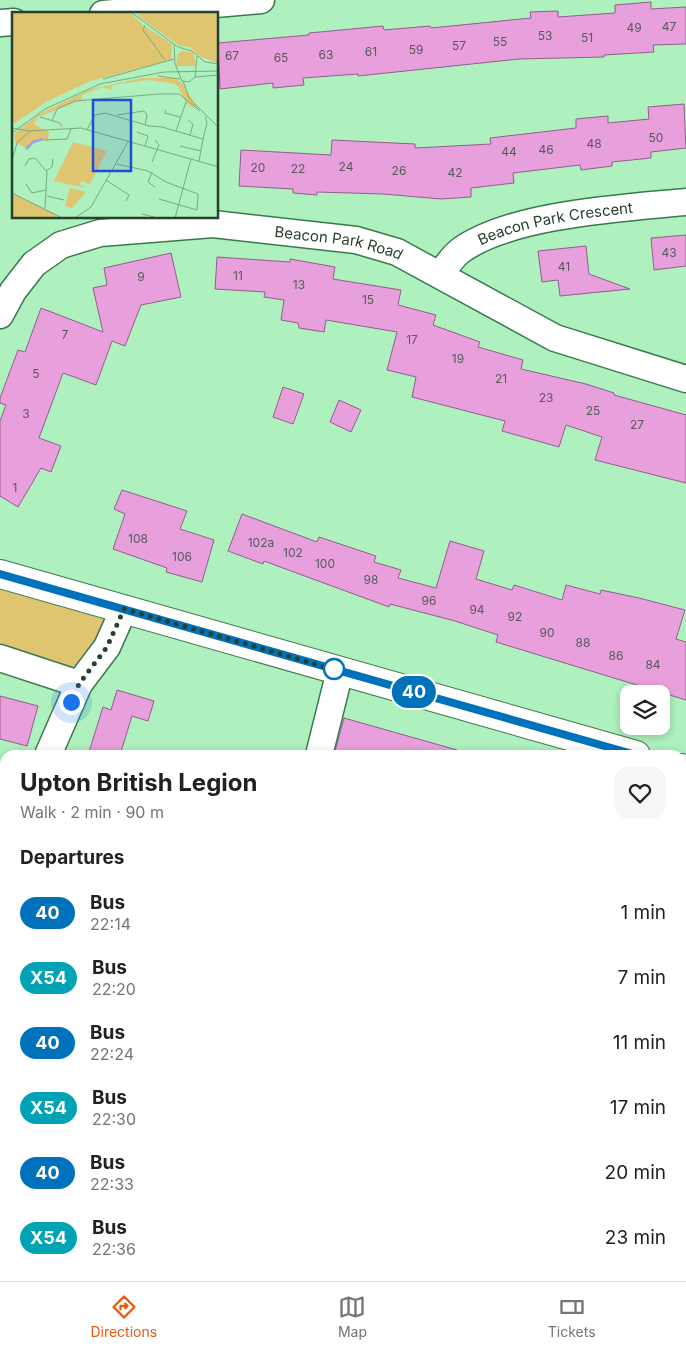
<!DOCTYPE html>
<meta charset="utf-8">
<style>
:root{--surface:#fff;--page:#f6f6f6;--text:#202124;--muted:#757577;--line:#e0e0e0;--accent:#ea580c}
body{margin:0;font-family:Inter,sans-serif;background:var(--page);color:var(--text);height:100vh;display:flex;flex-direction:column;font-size:19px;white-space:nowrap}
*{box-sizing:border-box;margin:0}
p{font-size:16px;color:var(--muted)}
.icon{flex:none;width:28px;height:28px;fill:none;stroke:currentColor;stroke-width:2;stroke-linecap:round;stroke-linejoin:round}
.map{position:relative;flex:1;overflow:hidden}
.panel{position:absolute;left:0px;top:750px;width:686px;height:531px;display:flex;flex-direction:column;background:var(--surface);border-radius:15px 15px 0 0;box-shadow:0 2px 8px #0003}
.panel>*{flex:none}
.badge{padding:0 10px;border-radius:16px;font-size:18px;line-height:32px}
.buttons{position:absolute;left:620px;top:685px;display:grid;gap:10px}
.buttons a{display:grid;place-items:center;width:50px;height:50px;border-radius:10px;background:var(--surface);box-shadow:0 2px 8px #0003;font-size:25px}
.you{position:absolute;width:25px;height:25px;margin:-12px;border:4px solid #fff;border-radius:50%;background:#1a73e8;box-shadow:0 0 0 8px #1a73e833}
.map>.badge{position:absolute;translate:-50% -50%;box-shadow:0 0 0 2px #fff}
h2{padding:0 20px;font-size:19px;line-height:45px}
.round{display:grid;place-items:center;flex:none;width:52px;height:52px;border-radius:15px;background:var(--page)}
.summary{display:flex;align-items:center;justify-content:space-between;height:85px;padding:0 20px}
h1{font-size:24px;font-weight:700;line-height:38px}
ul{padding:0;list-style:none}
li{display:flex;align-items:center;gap:15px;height:65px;padding:0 20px}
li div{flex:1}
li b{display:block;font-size:19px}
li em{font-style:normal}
li .badge{min-width:55px;font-weight:700;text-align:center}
.dock{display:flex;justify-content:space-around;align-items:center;height:70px;border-top:1px solid var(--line);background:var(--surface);font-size:14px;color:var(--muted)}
.dock a{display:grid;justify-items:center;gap:2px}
.dock .selected{color:var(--accent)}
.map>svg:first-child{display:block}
.green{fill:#e0c571}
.building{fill:#e8a0dd;stroke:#935d8b}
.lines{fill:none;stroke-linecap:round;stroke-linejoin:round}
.street-casing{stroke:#3a794d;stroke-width:29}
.secondary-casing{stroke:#3a794d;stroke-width:30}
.street{stroke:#fff;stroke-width:26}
.secondary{stroke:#fff;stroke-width:28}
.line-casing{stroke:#fff;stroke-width:11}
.line{stroke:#0072bc;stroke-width:8}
.walk{stroke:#26412d;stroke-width:5;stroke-dasharray:0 9}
.stop-dot{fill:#fff;stroke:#0072bc;stroke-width:2.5}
.labels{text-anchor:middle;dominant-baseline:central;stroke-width:4.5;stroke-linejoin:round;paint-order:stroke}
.number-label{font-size:12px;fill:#565959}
.street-label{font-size:15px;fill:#26412d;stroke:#bbfdcb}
.inset-river{fill:none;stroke:#8ea3f0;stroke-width:2.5}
.inset-road{fill:none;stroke:#78aa84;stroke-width:1}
.view{fill:#1d4ed8;fill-opacity:0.15;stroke:#1d4ed8;stroke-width:2.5}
.inset-edge{fill:none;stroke:#26412d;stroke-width:2.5}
</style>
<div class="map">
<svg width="686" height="1281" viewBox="0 0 686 1281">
<rect width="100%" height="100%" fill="#aef0be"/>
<!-- green -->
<g class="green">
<polygon points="0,574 124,609 79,684 0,658"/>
<polygon points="0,858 5,859 5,1276 70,1276 67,1281 0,1281"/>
<polygon points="333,1276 393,1276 390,1281 330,1281"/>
</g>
<!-- building -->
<g class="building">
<polygon points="651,2 651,9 686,7 686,44 653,45 654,52 604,55 604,57 519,59 358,76 358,74 303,78 304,85 273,88 273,83 220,89 218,43 309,35 309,33 383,26 384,30 430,26 431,28 531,18 530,12 558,11 558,17 615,13 615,5"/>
<polygon points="684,104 686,148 651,152 651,158 612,162 612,166 581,170 580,165 513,173 514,183 471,188 471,197 441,199 383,194 317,192 317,195 293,193 293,189 239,186 241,150 331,155 332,140 415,144 415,148 491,144 490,138 576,128 576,119 608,116 608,123 649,119 648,107"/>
<polygon points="686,235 686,266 654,270 651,238"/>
<polygon points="586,246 589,274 630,289 560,296 558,280 542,282 538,251"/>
<polygon points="171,253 181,297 141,305 125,346 112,341 96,385 63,373 39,438 61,446 51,472 41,468 18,507 0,496 0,421 6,405 0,403 0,398 18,350 25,352 41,308 103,332 93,288 107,285 104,268"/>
<polygon points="217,257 290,262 290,259 335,267 333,279 401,290 398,305 436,315 433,325 480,342 478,347 523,360 521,369 586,384 614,393 614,395 686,415 686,483 595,460 602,437 566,425 559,447 502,431 505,421 412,397 416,377 387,370 397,332 326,320 324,332 299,328 298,323 281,320 284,300 264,297 265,292 215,289"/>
<polygon points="283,387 304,394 293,424 273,417"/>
<polygon points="339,400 361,410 351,432 330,422"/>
<polygon points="122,490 187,511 180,529 214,540 202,582 166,572 167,568 113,549 125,514 114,509"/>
<polygon points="242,514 317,542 319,537 376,556 374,562 401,570 398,578 436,588 450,541 484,551 476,579 512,590 514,585 562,600 566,585 600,594 601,590 639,598 685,610 676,639 686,642 686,700 496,642 498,635 455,621 390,604 389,607 264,561 263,564 228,551"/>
<polygon points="117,690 154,701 148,721 132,716 120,755 88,755 103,707 111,710"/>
<polygon points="0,696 38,706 27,746 0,739"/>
<polygon points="344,718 457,750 456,755 334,755"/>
</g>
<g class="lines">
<!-- street casing -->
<g class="street-casing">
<g id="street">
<polyline points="103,14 261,0"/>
<polyline points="0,23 14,22"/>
<path id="s1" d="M440 275C446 267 452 257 460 251 510 214 624 208 686 202"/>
<path id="s2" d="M0 315 13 291 34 264 61 245 100 233 213 224 356 240 397 252 555 338 686 379"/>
<polyline points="0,658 79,684"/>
<polyline points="48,755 79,684 107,647 124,609"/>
<polyline points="319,755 340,671"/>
<polyline points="681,1220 686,1220"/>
<polyline points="330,1281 333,1276"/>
</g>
</g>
<!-- secondary casing -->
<g class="secondary-casing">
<g id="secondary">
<polyline points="0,574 636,755"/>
<polyline points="681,768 686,769"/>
</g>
</g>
<!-- street -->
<use href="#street" class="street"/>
<!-- secondary -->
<use href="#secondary" class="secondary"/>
</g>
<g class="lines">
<!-- line casing -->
<g class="line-casing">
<polyline id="line" points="0,574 636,755"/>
</g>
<!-- line -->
<use href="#line" class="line"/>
<!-- walk -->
<polyline class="walk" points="71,702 79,684 107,647 124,609 340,671 334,669"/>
</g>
<!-- markers -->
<circle class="stop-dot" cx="334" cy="669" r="10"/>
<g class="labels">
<!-- number labels -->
<g class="number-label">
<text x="669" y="26">47</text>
<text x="634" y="27">49</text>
<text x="545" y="35">53</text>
<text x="587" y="37">51</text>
<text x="500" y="41">55</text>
<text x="459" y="45">57</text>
<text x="416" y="49">59</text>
<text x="371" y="51">61</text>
<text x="326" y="54">63</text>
<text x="232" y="55">67</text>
<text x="281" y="57">65</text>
<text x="656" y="137">50</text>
<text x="594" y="143">48</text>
<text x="546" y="149">46</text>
<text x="509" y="151">44</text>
<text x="346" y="166">24</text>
<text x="258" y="167">20</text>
<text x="298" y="168">22</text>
<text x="399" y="170">26</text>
<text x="455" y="172">42</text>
<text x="669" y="252">43</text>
<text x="564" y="266">41</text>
<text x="238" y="275">11</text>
<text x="141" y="276">9</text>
<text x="299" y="284">13</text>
<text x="368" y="299">15</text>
<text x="65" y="334">7</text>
<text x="412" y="339">17</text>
<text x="458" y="358">19</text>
<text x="36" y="373">5</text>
<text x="501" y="378">21</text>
<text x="546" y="397">23</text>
<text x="593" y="410">25</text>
<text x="26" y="413">3</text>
<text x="637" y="424">27</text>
<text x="15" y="487">1</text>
<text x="138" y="538">108</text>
<text x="261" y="542">102a</text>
<text x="293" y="552">102</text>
<text x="182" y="556">106</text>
<text x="325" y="563">100</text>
<text x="371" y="579">98</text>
<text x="429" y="600">96</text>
<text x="477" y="609">94</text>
<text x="515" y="616">92</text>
<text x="547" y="632">90</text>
<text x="583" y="642">88</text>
<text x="616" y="655">86</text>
<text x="653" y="664">84</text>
</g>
<!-- street labels -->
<g class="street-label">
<text stroke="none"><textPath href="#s1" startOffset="132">Beacon Park Crescent</textPath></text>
<text stroke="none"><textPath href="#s2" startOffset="376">Beacon Park Road</textPath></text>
</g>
</g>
<!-- overview -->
<g transform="translate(12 12)">
<rect width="206" height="206" fill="#aef0be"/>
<path d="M0 0H118L131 13 160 32 159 48 78 69 34 90 0 113ZM128 0H206V51L189 45 178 35 168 34 126 4ZM170 39 181 40 184 54H164L166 42ZM130 66H162L170 71 187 98 174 91 166 74 159 71 137 68 106 72 99 74 101 78 90 75 70 83 69 88 26 105 22 112 37 120 36 129 28 127 22 130 16 137 18 146 16 137 3 130 2 122 27 102 79 77ZM61 130 95 139 78 172 69 169 68 173 74 176 42 169ZM58 176 74 180 60 196 53 194ZM0 181 44 202 42 206H0Z" fill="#e0c571"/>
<path class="inset-river" d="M14 137 21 130 31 127"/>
<path class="inset-road" d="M119 0 166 35 180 39 193 50 207 52M133 13 131 18 153 48M162 32 163 52 170 69 177 70 183 65 185 44M146 64 168 67M183 65 207 63M91 67 162 47M171 69 177 86 207 116M154 98 153 101 168 105M105 103 132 99 135 103 133 113M28 105 48 111 50 115M40 108 45 97 63 89 147 82H167L188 99M176 108 181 112 178 123M0 116 17 119 69 116 207 155M75 118 83 103 93 101 137 114 150 115 191 127 187 149M164 119 174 90M125 120 136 124 133 134M0 121 33 97 88 72 152 60 207 59M191 127 195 111 193 104M32 128 55 127 59 117M168 134 189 139M0 148 5 131 17 120M140 150 147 133 143 128M105 152 136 159 154 170 186 182 185 198 147 187M13 154 17 147 23 146 35 160 33 196M34 159 40 155 41 147M140 160 136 170 143 175M94 168 117 183 114 189M14 172 20 181 34 178M0 181 50 206M35 184 52 188M130 202 146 206M63 206 79 195 116 130M163 206 179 147"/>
<path class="view" d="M81 88H119V159H81Z"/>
<rect width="206" height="206" class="inset-edge"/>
</g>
</svg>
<div class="buttons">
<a><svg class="icon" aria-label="layers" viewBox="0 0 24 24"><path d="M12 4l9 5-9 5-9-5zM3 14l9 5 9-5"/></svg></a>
</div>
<div class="you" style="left:71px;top:702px"></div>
<b class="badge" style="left:414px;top:692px;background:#0072bc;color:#fff">40</b>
<section class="panel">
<div class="summary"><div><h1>Upton British Legion</h1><p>Walk · 2 min · 90 m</p></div><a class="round"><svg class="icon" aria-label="heart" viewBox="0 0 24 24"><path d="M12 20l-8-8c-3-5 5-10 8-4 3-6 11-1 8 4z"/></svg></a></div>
<h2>Departures</h2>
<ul>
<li><span class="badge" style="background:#0072bc;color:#fff">40</span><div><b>Bus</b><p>22:14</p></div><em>1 min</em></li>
<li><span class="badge" style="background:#00a3b4;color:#fff">X54</span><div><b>Bus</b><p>22:20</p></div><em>7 min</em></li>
<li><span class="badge" style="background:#0072bc;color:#fff">40</span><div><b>Bus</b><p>22:24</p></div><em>11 min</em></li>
<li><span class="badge" style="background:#00a3b4;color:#fff">X54</span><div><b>Bus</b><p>22:30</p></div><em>17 min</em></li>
<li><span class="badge" style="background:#0072bc;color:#fff">40</span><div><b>Bus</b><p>22:33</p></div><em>20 min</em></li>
<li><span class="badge" style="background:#00a3b4;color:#fff">X54</span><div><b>Bus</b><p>22:36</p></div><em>23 min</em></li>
</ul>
</section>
</div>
<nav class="dock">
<a class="selected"><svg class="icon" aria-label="directions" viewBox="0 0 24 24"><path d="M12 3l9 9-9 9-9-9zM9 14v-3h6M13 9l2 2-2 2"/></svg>Directions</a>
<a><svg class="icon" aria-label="map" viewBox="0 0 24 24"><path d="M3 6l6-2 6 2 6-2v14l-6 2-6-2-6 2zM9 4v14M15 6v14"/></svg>Map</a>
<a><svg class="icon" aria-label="tickets" viewBox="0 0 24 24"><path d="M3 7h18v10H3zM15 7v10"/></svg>Tickets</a>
</nav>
